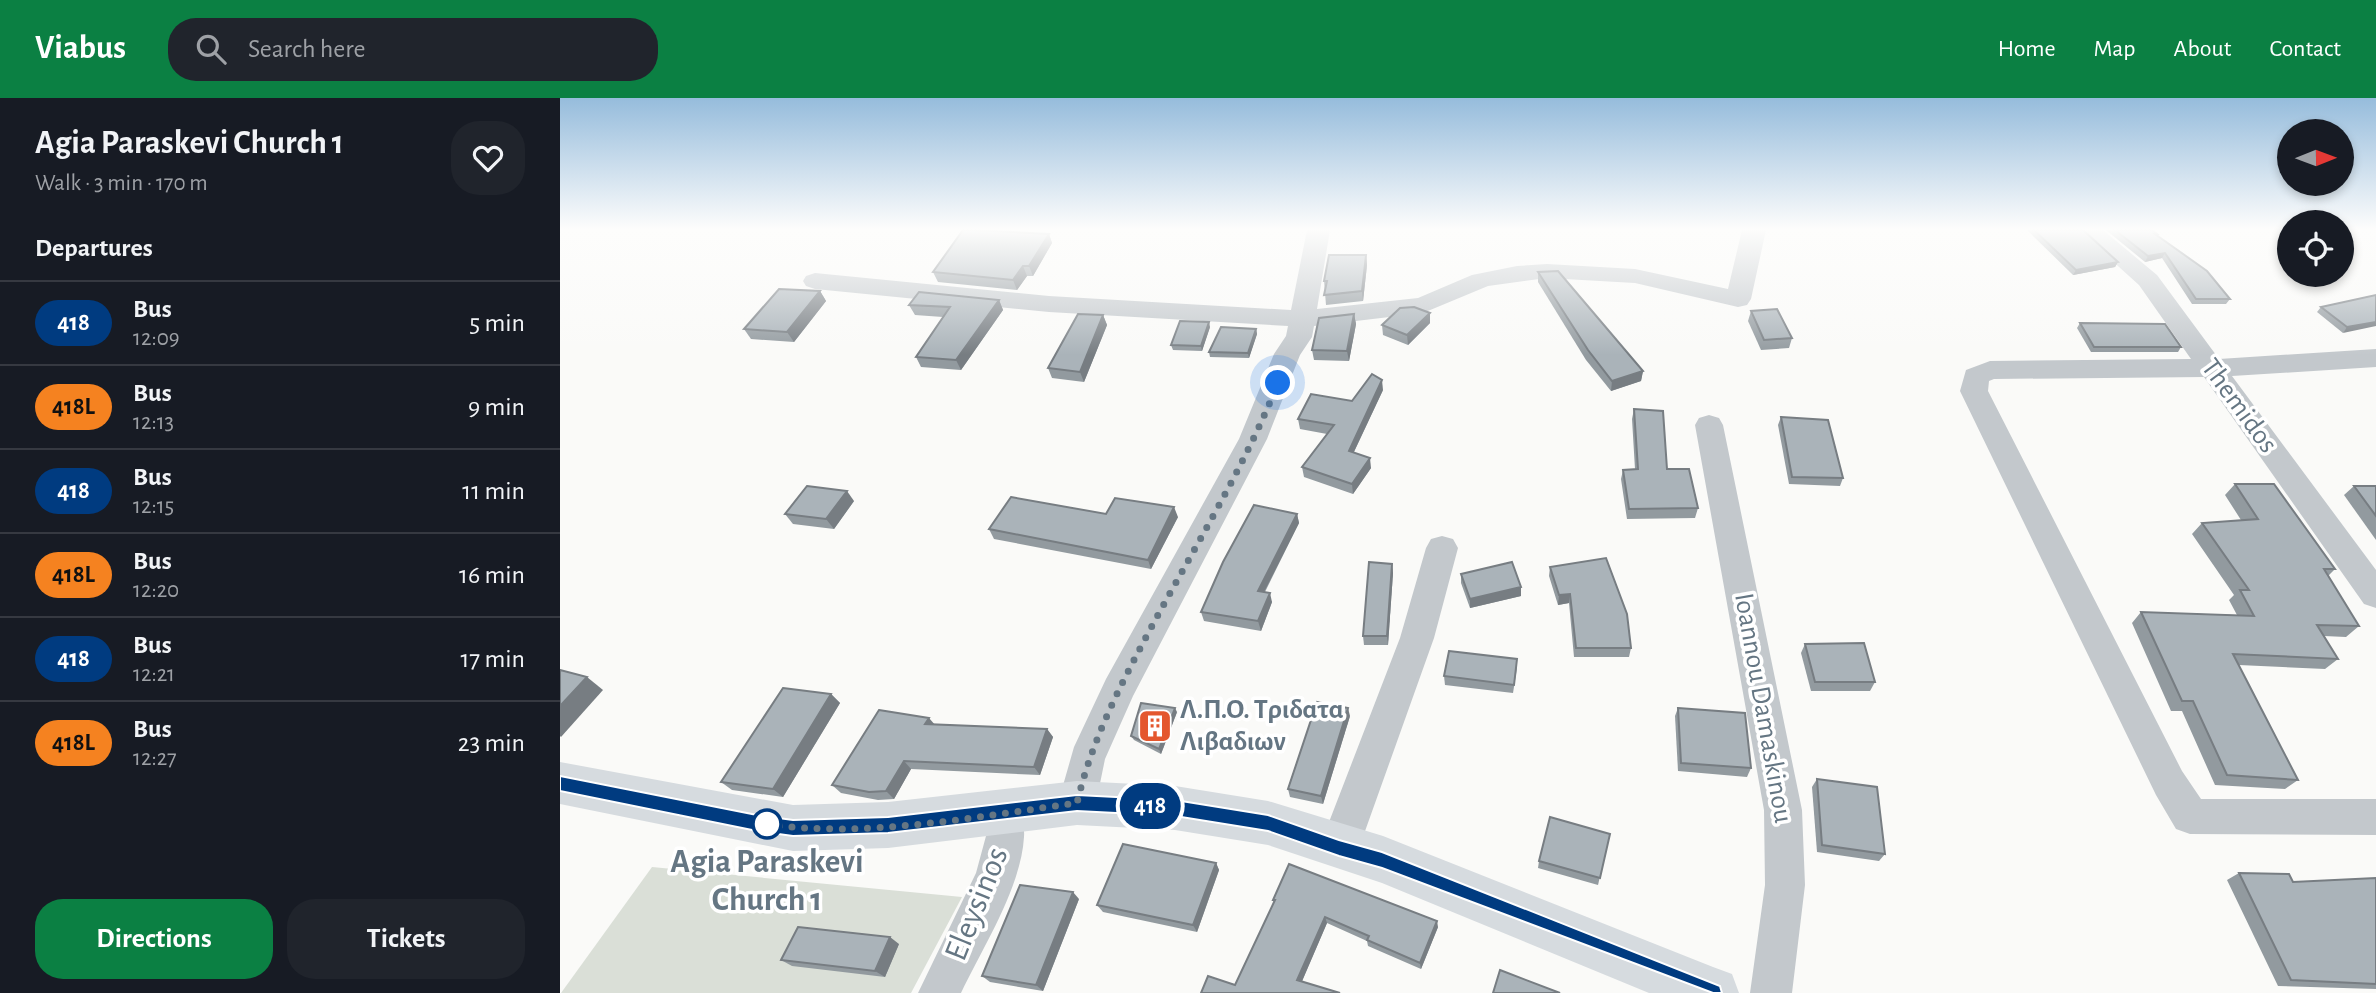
<!DOCTYPE html>
<meta charset="utf-8">
<style>
:root{--surface:#171b24;--page:#20242c;--text:#f1f3f6;--muted:#9ea1a6;--line:#363941;--accent:#0b8043}
body{margin:0;font-family:"Alegreya Sans",sans-serif;background:var(--page);color:var(--text);height:100vh;display:flex;flex-direction:column;font-size:26px;white-space:nowrap}
*{box-sizing:border-box;margin:0}
p{font-size:23px;color:var(--muted)}
.icon{flex:none;width:38px;height:38px;fill:none;stroke:currentColor;stroke-width:2;stroke-linecap:round;stroke-linejoin:round}
.map{position:relative;flex:1;overflow:hidden}
.sheet{display:flex;flex-direction:column;background:var(--surface);width:560px}
.sheet>*{flex:none}
.badge{padding:0 14px;border-radius:23px;font-size:24px;line-height:46px}
.needle{width:46px;rotate:89deg}
.buttons{position:absolute;left:1717px;top:21px;display:grid;gap:14px}
.buttons a{display:grid;place-items:center;width:77px;height:77px;border-radius:50%;background:var(--surface);box-shadow:0 4px 10px #0003;font-size:35px}
.you{position:absolute;width:35px;height:35px;margin:-18px;border:5px solid #fff;border-radius:50%;background:#1a73e8;box-shadow:0 0 0 10px #1a73e833}
.map>.badge{position:absolute;translate:-50% -50%;box-shadow:0 0 0 4px #fff}
h2{padding:0 35px;font-size:26px;line-height:63px}
.round{display:grid;place-items:center;flex:none;width:74px;height:74px;border-radius:28px;background:var(--page)}
.summary{display:flex;align-items:center;justify-content:space-between;height:119px;padding:0 35px}
h1{font-size:33px;font-weight:700;line-height:52px}
.primary-button{display:flex;gap:14px;margin-top:auto;padding:14px 35px}
.primary-button a{flex:1;height:80px;border-radius:28px;background:var(--accent);color:#fff;font-size:28px;font-weight:700;line-height:80px;text-align:center}
.primary-button a+a{background:var(--page);color:var(--text)}
ul{padding:0;list-style:none}
li{display:flex;align-items:center;gap:21px;height:84px;padding:0 35px;border-top:2px solid var(--line)}
li div{flex:1}
li b{display:block;font-size:26px}
li em{font-style:normal}
li .badge{min-width:77px;font-weight:700;text-align:center}
header{display:flex;align-items:center;gap:42px;box-sizing:border-box;height:98px;padding:0 35px;background:var(--accent);color:#fff}
header strong{font-size:33px}
nav{display:flex;gap:38px;margin-inline-start:auto;font-size:24px}
.search{width:490px;height:63px;background:var(--page);display:flex;align-items:center;gap:18px;box-sizing:border-box;padding:0 24px;border-radius:28px;color:var(--muted);font-size:26px}
main{display:flex;flex:1;min-height:0}
.map>svg:first-child{display:block}
.green{fill:#dadfd7}
.lines{fill:none;stroke-linecap:round;stroke-linejoin:round}
.minor{fill:#c3c8cc;fill-rule:evenodd}
.major{fill:#d6dbdf;fill-rule:evenodd}
.wall{fill:#929a9f}
.shaded-wall{fill:#777d82}
.building{fill:#aab3b9;stroke:#777d82;stroke-width:2}
.line{fill:#003b80;stroke:#fff;stroke-width:2}
.walk{stroke:#657683;stroke-width:7;stroke-dasharray:0 12.6}
.stop-dot{fill:#fff;stroke:#003b80;stroke-width:3.5}
.labels{text-anchor:middle;dominant-baseline:central;stroke-width:7;stroke-linejoin:round;paint-order:stroke}
.street-label{font-size:28px;fill:#657683;stroke:#fff}
.poi-label{font-size:28px;font-weight:bold;fill:#657683;stroke:#fff;text-anchor:start}
.near-stop-label{font-size:33px;font-weight:bold;fill:#657683;stroke:#fff}
.near-street-label{font-size:33px;fill:#657683;stroke:#fff}
</style>
<header>
<strong>Viabus</strong>
<div class="search"><svg class="icon" aria-label="search" viewBox="0 0 24 24"><circle cx="10" cy="10" r="6"/><path d="M15 15l6 6"/></svg>Search here</div>
<nav><a>Home</a><a>Map</a><a>About</a><a>Contact</a></nav>
</header>
<main>
<section class="sheet">
<div class="summary"><div><h1>Agia Paraskevi Church 1</h1><p>Walk · 3 min · 170 m</p></div><a class="round"><svg class="icon" aria-label="heart" viewBox="0 0 24 24"><path d="M12 20l-8-8c-3-5 5-10 8-4 3-6 11-1 8 4z"/></svg></a></div>
<h2>Departures</h2>
<ul>
<li><span class="badge" style="background:#003b80;color:#fff">418</span><div><b>Bus</b><p>12:09</p></div><em>5 min</em></li>
<li><span class="badge" style="background:#f58220;color:#111">418L</span><div><b>Bus</b><p>12:13</p></div><em>9 min</em></li>
<li><span class="badge" style="background:#003b80;color:#fff">418</span><div><b>Bus</b><p>12:15</p></div><em>11 min</em></li>
<li><span class="badge" style="background:#f58220;color:#111">418L</span><div><b>Bus</b><p>12:20</p></div><em>16 min</em></li>
<li><span class="badge" style="background:#003b80;color:#fff">418</span><div><b>Bus</b><p>12:21</p></div><em>17 min</em></li>
<li><span class="badge" style="background:#f58220;color:#111">418L</span><div><b>Bus</b><p>12:27</p></div><em>23 min</em></li>
</ul>
<div class="primary-button"><a>Directions</a><a>Tickets</a></div>
</section>
<div class="map">
<svg width="1816" height="895" viewBox="0 0 1816 895">
<rect width="100%" height="100%" fill="#fafaf8"/>
<!-- green -->
<polygon class="green" points="92,769 402,799 351,895 1,895"/>
<g class="lines">
<!-- minor -->
<g class="minor">
<polygon points="747,132 770,132 757,211 858,200 912,177 957,168 987,166 1075,171 1168,191 1182,132 1206,132 1191,201 1187,207 1178,209 1075,185 987,180 928,188 863,215 754,228 752,239 740,257 707,341 573,598 545,661 536,705 530,718 517,723 504,718 498,705 514,649 546,581 679,341 714,256 726,238 728,228 489,214 255,191 246,188 243,183 246,178 255,175 489,198 731,212"/>
<polygon points="1518,132 1543,132 1597,177 1659,261 1816,251 1816,269 1672,278 1816,472 1816,510 1804,506 1644,279 1434,281 1429,283 1428,293 1622,673 1641,701 1816,701 1816,737 1630,736 1616,731 1596,697 1400,293 1406,272 1430,263 1631,261 1579,187"/>
<polygon points="1149,317 1159,320 1163,327 1242,712 1245,787 1232,895 1190,895 1205,787 1204,712 1135,327 1139,320"/>
<polygon points="882,438 893,441 898,450 874,540 799,750 793,763 779,769 765,763 759,750 840,540 866,450 871,441"/>
<path d="M442 697 456 702C460 713 465 727 464 739 461 790 423 849 401 895H358L416 775 426 738 423 715 428 702Z"/>
</g>
<!-- major -->
<polygon class="major" points="0,664 233,707 328,704 517,683 615,688 708,703 823,738 1153,869 1172,876 1179,895 1089,895 822,785 708,747 615,732 517,727 328,750 233,753 0,706"/>
</g>
<!-- wall -->
<g class="wall">
<polygon points="1467,132 1523,132 1558,164 1555,169 1513,177"/>
<polygon points="1546,132 1592,132 1597,136 1596,137 1670,201 1666,206 1632,206 1602,160 1585,164"/>
<polygon points="489,136 492,145 473,178 467,178 457,192 378,184 373,174"/>
<polygon points="806,157 807,167 803,203 766,207 764,183"/>
<polygon points="978,174 1083,273 1081,283 1051,293 1026,262 978,184"/>
<polygon points="260,193 266,203 234,244 191,241 184,231"/>
<polygon points="1816,197 1783,235 1757,214 1761,209"/>
<polygon points="439,202 443,212 401,272 361,269 356,259 383,219 355,217 349,207"/>
<polygon points="1191,213 1232,240 1229,250 1201,252 1188,223"/>
<polygon points="870,215 870,225 848,247 823,237 822,227"/>
<polygon points="794,216 796,226 789,263 754,262 752,252"/>
<polygon points="543,217 547,227 524,284 492,280 488,270"/>
<polygon points="1520,225 1621,249 1618,254 1531,254 1517,230"/>
<polygon points="650,229 642,253 613,252 611,247"/>
<polygon points="696,231 697,236 689,260 650,259 649,254"/>
<polygon points="823,292 794,354 811,370 793,396 744,379 742,369 767,336 740,331 738,321"/>
<polygon points="1074,311 1107,371 1138,410 1135,420 1067,421 1061,381 1063,372 1075,371 1072,321"/>
<polygon points="1221,319 1283,380 1280,388 1229,386 1218,327"/>
<polygon points="1675,386 1775,471 1768,478 1799,528 1786,539 1764,538 1778,561 1765,571 1679,567 1738,682 1725,691 1655,687 1622,613 1611,613 1572,525 1581,514 1677,517 1669,502 1674,497 1632,436 1642,425 1681,422 1665,397"/>
<polygon points="1794,388 1816,388 1816,442 1784,397"/>
<polygon points="294,403 274,431 233,426 225,416"/>
<polygon points="546,416 618,419 591,471 434,441 429,431"/>
<polygon points="737,416 739,425 705,494 712,504 701,533 644,523 641,514"/>
<polygon points="832,466 833,475 828,547 804,547 803,538"/>
<polygon points="990,469 1071,550 1069,559 1014,559 1009,505 998,507 989,478"/>
<polygon points="901,476 961,489 961,498 910,510 901,485"/>
<polygon points="1245,546 1315,584 1310,593 1251,593 1241,555"/>
<polygon points="957,570 953,595 885,587 884,578"/>
<polygon points="271,596 280,605 223,699 172,692 161,684"/>
<polygon points="1118,610 1191,670 1187,679 1118,673 1115,618"/>
<polygon points="617,614 601,656 574,642 571,638"/>
<polygon points="790,618 763,706 730,699 728,691"/>
<polygon points="374,626 487,631 493,639 480,677 351,671 334,701 318,702 281,695 272,687"/>
<polygon points="1257,681 1325,756 1319,763 1257,754 1252,689"/>
<polygon points="1050,736 1038,787 978,770 979,763"/>
<polygon points="656,765 659,772 637,834 543,814 537,807"/>
<polygon points="1679,775 1733,784 1816,780 1816,891 1718,888 1667,782"/>
<polygon points="519,801 483,893 430,884 422,878"/>
<polygon points="713,802 878,829 861,871 808,848 807,843 767,825 742,883 641,895 675,887 714,805"/>
<polygon points="339,846 325,879 232,868 221,862"/>
</g>
<!-- shaded-wall -->
<g class="shaded-wall">
<polygon points="489,136 492,145 473,178 469,168"/>
<polygon points="1605,155 1602,160 1585,164 1588,158"/>
<polygon points="806,157 807,167 803,203 802,193"/>
<polygon points="1558,164 1555,169 1513,177 1516,172"/>
<polygon points="463,168 467,178 457,192 453,182"/>
<polygon points="260,193 266,203 234,244 227,234"/>
<polygon points="439,202 443,212 401,272 396,262"/>
<polygon points="870,215 870,225 848,247 847,237"/>
<polygon points="794,216 796,226 789,263 787,253"/>
<polygon points="543,217 547,227 524,284 520,274"/>
<polygon points="649,224 650,229 642,253 641,248"/>
<polygon points="1816,224 1816,228 1783,235 1787,229"/>
<polygon points="696,231 697,236 689,260 688,255"/>
<polygon points="1083,273 1081,283 1051,293 1052,283"/>
<polygon points="822,282 823,292 790,362 789,353"/>
<polygon points="810,360 811,370 793,396 792,386"/>
<polygon points="287,393 294,403 274,431 266,421"/>
<polygon points="614,409 618,419 591,471 588,462"/>
<polygon points="737,416 739,425 700,502 698,493"/>
<polygon points="832,466 833,475 828,547 827,538"/>
<polygon points="961,489 961,498 910,510 910,501"/>
<polygon points="710,495 712,504 701,533 698,523"/>
<polygon points="1010,496 1009,505 998,507 999,497"/>
<polygon points="27,579 43,592 1,639 0,638 0,608"/>
<polygon points="271,596 280,605 223,699 213,691"/>
<polygon points="615,610 617,614 601,656 599,651"/>
<polygon points="788,610 790,618 763,706 761,698"/>
<polygon points="369,620 376,628 365,626"/>
<polygon points="487,631 493,639 480,677 474,669"/>
<polygon points="344,663 351,671 334,701 326,693"/>
<polygon points="656,765 659,772 637,834 633,827"/>
<polygon points="513,794 519,801 483,893 476,887"/>
<polygon points="765,819 767,825 740,888 737,882"/>
<polygon points="877,823 878,829 861,871 860,865"/>
<polygon points="330,839 339,846 325,879 315,873"/>
</g>
<!-- building -->
<g class="building">
<polygon points="403,132 413,132 489,136 469,168 463,168 453,182 373,174"/>
<polygon points="1474,132 1523,132 1558,164 1516,172"/>
<polygon points="1555,132 1592,132 1597,136 1595,136 1647,173 1670,201 1636,201 1605,155 1588,158"/>
<polygon points="769,157 806,157 802,193 764,197 767,183 764,183"/>
<polygon points="998,173 1083,273 1052,283 1028,252 978,174"/>
<polygon points="219,191 260,193 227,234 184,231"/>
<polygon points="359,194 439,202 396,262 356,259 390,209 349,207"/>
<polygon points="1816,197 1816,224 1787,229 1761,209"/>
<polygon points="854,209 870,215 847,237 822,227 840,210"/>
<polygon points="1217,211 1232,240 1204,242 1191,213"/>
<polygon points="518,216 543,217 520,274 488,270"/>
<polygon points="794,216 787,253 752,252 759,220"/>
<polygon points="620,223 649,224 641,248 611,247"/>
<polygon points="1520,225 1605,226 1621,249 1534,249"/>
<polygon points="661,229 696,231 688,255 649,254"/>
<polygon points="812,276 822,282 789,353 810,360 792,386 742,369 774,327 738,321 751,296 792,303"/>
<polygon points="1074,311 1103,313 1107,371 1129,371 1138,410 1069,411 1063,372 1078,371"/>
<polygon points="1221,319 1268,322 1283,380 1232,379"/>
<polygon points="1675,386 1714,386 1775,471 1764,471 1799,528 1757,527 1778,561 1673,556 1738,682 1667,677 1633,603 1622,603 1581,514 1694,518 1680,492 1689,492 1642,425 1698,421"/>
<polygon points="247,388 287,393 266,421 225,416"/>
<polygon points="1794,388 1816,388 1816,418"/>
<polygon points="451,399 546,416 555,400 614,409 588,462 429,431"/>
<polygon points="694,407 737,416 698,493 710,495 698,523 641,514 663,464"/>
<polygon points="1046,460 1067,516 1071,550 1016,550 1010,496 999,497 990,469"/>
<polygon points="809,464 832,466 827,538 803,538"/>
<polygon points="952,464 961,489 910,501 901,476"/>
<polygon points="1304,545 1315,584 1255,584 1245,546"/>
<polygon points="889,553 957,561 954,587 884,578"/>
<polygon points="0,572 27,579 0,608"/>
<polygon points="223,590 271,596 213,691 161,684"/>
<polygon points="757,604 788,610 761,698 728,691"/>
<polygon points="581,605 615,610 599,651 571,638"/>
<polygon points="1118,610 1185,615 1191,670 1121,665"/>
<polygon points="319,612 369,620 365,626 487,631 474,669 344,663 326,693 309,694 272,687"/>
<polygon points="1257,681 1317,689 1325,756 1262,747"/>
<polygon points="990,719 1050,736 1040,780 979,763"/>
<polygon points="563,746 656,765 633,827 537,807"/>
<polygon points="729,766 877,823 860,865 807,842 809,838 765,819 737,882 780,895 641,895 648,878 675,887 715,802 713,802"/>
<polygon points="1679,775 1729,776 1733,784 1816,780 1816,886 1731,882"/>
<polygon points="460,787 513,794 476,887 422,878"/>
<polygon points="238,829 330,839 315,873 221,862"/>
<polygon points="940,872 1000,895 933,895"/>
</g>
<!-- sky -->
<linearGradient id="sky" x2="0" y2="1"><stop stop-color="#96bcdc"/><stop offset="0.51" stop-color="#fdfdfc"/><stop offset="1" stop-color="#fdfdfc" stop-opacity="0"/></linearGradient>
<rect width="1816" height="257" fill="url(#sky)"/>
<!-- line -->
<polygon class="line" points="0,678 197,717 233,722 328,719 517,697 615,702 708,717 779,742 822,754 1160,888 1162,895 1153,895 822,770 779,758 708,733 615,718 517,713 328,735 233,738 197,733 0,693"/>
<g class="lines">
<!-- walk -->
<path class="walk" d="M207 726C303 741 421 718 517 705 532 641 561 586 592 528 635 448 684 370 718 285"/>
</g>
<!-- icons -->
<defs>
<g id="building-square" transform="scale(1.75)"><rect x="-9" y="-9" width="18" height="18" rx="4" fill="#e4572e" stroke="#fff"/><path d="M-4-6H4V6H1V3H-1V6H-4ZM-2.5-4.3h1.7v1.8h-1.7ZM.8-4.3h1.7v1.8H.8ZM-2.5-1h1.7V.8h-1.7ZM.8-1h1.7V.8H.8Z" fill="#fff"/></g>
</defs>
<g fill-rule="evenodd">
<use href="#building-square" x="595" y="628"/>
</g>
<!-- markers -->
<circle class="stop-dot" cx="207" cy="726" r="14"/>
<g class="labels">
<!-- street labels -->
<g class="street-label">
<text transform="translate(1679 308) rotate(54)">Themidos</text>
<text transform="translate(1203 610) rotate(80)">Ioannou Damaskinou</text>
</g>
<!-- poi labels -->
<g class="poi-label">
<text x="620" y="612">Λ.Π.Ο. Τριδατα<tspan x="620" dy="32">Λιβαδιων</tspan></text>
</g>
<!-- near-stop labels -->
<g class="near-stop-label">
<text x="207" y="764">Agia Paraskevi<tspan x="207" dy="38">Church 1</tspan></text>
</g>
<!-- near-street labels -->
<g class="near-street-label">
<text transform="translate(417 806) rotate(-68)">Eleysinos</text>
</g>
</g>
</svg>
<div class="buttons">
<a><svg class="needle" viewBox="-14 -14 28 28"><path d="M0-13l5 13h-10z" fill="#e53935"/><path d="M0 13l5-13h-10z" fill="#9ea1a6"/></svg></a>
<a><svg class="icon" aria-label="locate" viewBox="0 0 24 24"><circle cx="12" cy="12" r="6"/><path d="M12 2v4M12 18v4M2 12h4M18 12h4"/></svg></a>
</div>
<div class="you" style="left:718px;top:285px"></div>
<b class="badge" style="left:590px;top:708px;background:#003b80;color:#fff">418</b>
</div>
</main>
